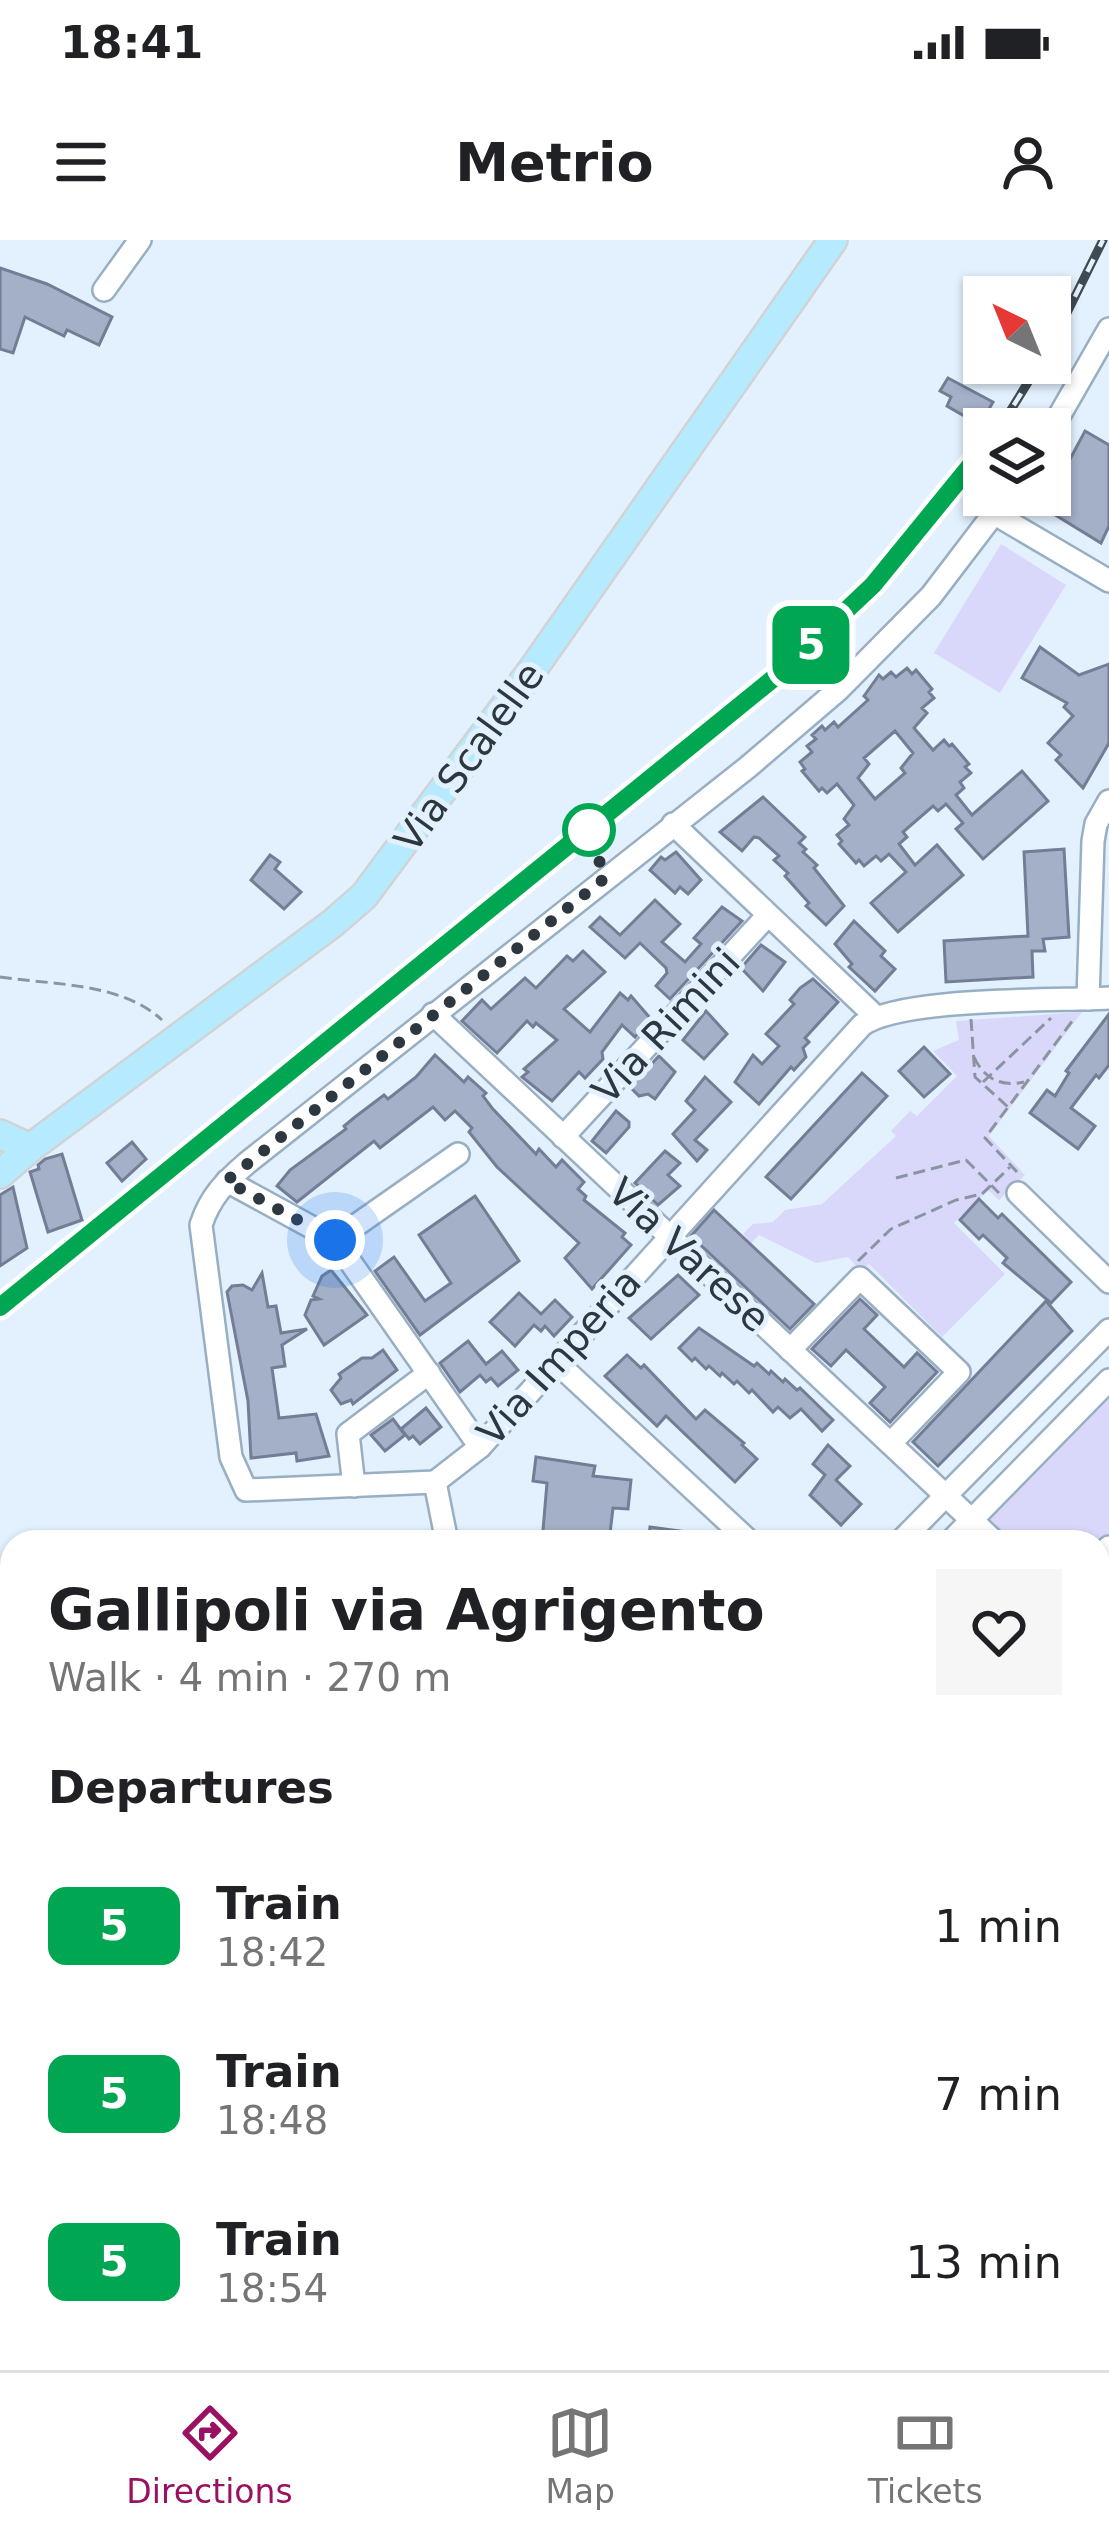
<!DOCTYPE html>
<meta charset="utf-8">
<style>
:root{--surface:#fff;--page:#f6f6f6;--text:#202124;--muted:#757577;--line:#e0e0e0;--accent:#9b1161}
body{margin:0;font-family:"DejaVu Sans",sans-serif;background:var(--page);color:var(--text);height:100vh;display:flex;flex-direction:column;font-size:45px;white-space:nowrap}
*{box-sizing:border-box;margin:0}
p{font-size:39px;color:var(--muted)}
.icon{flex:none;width:66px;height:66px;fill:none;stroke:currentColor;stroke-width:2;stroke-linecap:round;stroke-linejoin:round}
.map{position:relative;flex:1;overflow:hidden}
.details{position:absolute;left:0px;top:1290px;width:1110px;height:840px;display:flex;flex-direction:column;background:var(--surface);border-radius:36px 36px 0 0;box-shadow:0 3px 9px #0004}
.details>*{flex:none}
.badge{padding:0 24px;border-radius:18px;font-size:42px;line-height:78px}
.needle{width:78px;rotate:317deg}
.buttons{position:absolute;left:963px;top:36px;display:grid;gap:24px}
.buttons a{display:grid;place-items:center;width:108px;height:108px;border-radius:0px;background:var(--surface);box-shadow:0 3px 9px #0004;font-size:60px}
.you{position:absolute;width:60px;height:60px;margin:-30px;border:9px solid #fff;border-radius:50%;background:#1a73e8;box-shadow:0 0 0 18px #1a73e833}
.map>.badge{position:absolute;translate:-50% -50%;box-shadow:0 0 0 6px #fff}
h2{padding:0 48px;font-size:45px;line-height:108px}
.round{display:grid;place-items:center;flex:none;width:126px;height:126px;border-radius:0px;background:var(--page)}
.overview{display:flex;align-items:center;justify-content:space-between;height:204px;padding:0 48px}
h1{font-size:57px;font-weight:600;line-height:90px}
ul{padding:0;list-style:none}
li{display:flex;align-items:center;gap:36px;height:168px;padding:0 48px}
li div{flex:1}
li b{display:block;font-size:45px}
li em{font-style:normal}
li .badge{min-width:132px;font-weight:700;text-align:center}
.status{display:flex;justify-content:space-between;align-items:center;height:84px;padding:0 60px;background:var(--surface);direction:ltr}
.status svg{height:33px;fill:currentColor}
header{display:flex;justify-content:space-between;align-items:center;height:156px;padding:0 48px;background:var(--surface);font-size:54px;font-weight:600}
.tabs{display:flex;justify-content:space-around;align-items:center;height:168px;border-top:3px solid var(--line);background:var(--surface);font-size:33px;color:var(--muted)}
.tabs a{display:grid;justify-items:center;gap:6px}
.tabs .on{color:var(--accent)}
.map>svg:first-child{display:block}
.green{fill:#dad8fa}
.building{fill:#a4afc8;stroke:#737d95;stroke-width:3;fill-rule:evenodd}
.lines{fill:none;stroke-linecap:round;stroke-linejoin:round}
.minor-casing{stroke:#98afc3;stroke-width:26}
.major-casing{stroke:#d1d3d5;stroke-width:32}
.path{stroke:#8995a0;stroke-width:3;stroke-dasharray:12 6;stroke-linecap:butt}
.minor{stroke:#fff;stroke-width:21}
.major{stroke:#b6ebff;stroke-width:27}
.rail-casing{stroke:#404a53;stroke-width:9}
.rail{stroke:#e3f1fe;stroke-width:4.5;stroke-dasharray:14;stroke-linecap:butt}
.line-casing{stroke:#fff;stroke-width:27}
.line{stroke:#00a651;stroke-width:18}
.walk{stroke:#2d373f;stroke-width:12;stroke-dasharray:0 21.6}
.stop-dot{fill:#fff;stroke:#00a651;stroke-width:6}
.labels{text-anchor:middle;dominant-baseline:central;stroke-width:10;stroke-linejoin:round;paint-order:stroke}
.street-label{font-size:39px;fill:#2d373f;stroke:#e3f1fe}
</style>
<div class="status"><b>18:41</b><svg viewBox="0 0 49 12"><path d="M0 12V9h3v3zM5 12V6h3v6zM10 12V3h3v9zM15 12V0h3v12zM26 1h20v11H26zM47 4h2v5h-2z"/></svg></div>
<header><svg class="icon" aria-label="menu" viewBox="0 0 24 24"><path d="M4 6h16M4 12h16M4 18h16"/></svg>Metrio<svg class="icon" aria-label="person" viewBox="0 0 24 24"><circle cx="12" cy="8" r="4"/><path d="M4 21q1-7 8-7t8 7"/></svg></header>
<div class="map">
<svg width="1109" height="2130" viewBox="0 0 1109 2130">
<rect width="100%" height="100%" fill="#e3f1fe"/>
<!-- green -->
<g class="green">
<polygon points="1001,304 1066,345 1000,453 934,413"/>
<polygon points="1082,772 989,896 1025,935 999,960 988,950 954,983 1005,1034 942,1097 869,1024 861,1031 848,1017 816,1023 759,995 751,1003 743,994 753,984 773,982 785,970 822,964 896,896 891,891 910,871 917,876 957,836 933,811 959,800 956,781"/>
<polygon points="1109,1156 1109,1302 1098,1314 1098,1302 1013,1302 989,1279"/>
</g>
<!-- building -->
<g class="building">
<polygon points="0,28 47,44 112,77 99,105 67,90 64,96 25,77 13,113 0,109"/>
<polygon points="948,138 993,162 980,185 947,166 951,157 940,151"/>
<polygon points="1085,191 1109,205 1109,286 1101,303 1039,265 1046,255 1050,255 1050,248 1057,237 1060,238"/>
<polygon points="1040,407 1079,435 1109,424 1109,503 1083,548 1056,520 1061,515 1048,503 1073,476 1064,467 1067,463 1022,438"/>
<path d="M907 428 912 434 916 430 932 449 929 452 934 458 922 468 927 473 914 488 933 510 944 500 949 506 952 504 969 524 965 527 971 533 960 542 964 548 956 555 972 575 1022 531 1048 561 983 619 956 589 963 583 946 564 938 571 933 566 903 592 907 597 899 604 915 625 937 605 963 635 898 692 871 663 906 632 889 614 881 621 876 616 864 626 859 620 856 623 839 604 842 601 837 595 849 585 844 579 854 565 837 544 827 553 822 548 819 551 802 531 805 529 800 522 812 512 807 506 816 499 812 495 822 486 825 490 834 482 838 487 868 460 864 456 879 435 883 439 891 432 896 437ZM895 491 913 513 901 528 905 533 875 559 858 538 869 524 864 518Z"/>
<polygon points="763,557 805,597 799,603 806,609 803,612 817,625 814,628 844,666 826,685 806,666 809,663 785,636 788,633 774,620 779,616 759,598 754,597 742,611 720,592"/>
<polygon points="1064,609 1069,697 1043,699 1045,711 1032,711 1033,737 946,742 944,701 1028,696 1024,612"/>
<polygon points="676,612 701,640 688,654 680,647 675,653 650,630 661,617 665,620"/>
<polygon points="270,615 280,622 275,629 301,652 284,669 251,640"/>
<polygon points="655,660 680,684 662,702 685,722 701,704 694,698 722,667 742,681 670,759 656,746 667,733 666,728 640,703 625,718 590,687 600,677 620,695"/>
<polygon points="854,681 885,711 881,716 895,729 875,751 849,727 852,724 835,704"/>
<polygon points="761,705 785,722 763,751 741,728"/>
<polygon points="583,711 605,732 564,769 590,792 620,753 628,760 631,756 651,779 635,797 622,785 602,812 603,819 585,838 579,832 552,861 522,837 528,832 524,829 557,800 536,783 533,787 527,781 497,813 462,781 482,760 491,769 525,738 536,748 567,716 573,721"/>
<polygon points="813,739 838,762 805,798 809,802 803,808 806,817 794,830 791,827 759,864 735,842 753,815 762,824 779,806 766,794 794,764 790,760 800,748"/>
<polygon points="706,771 727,794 704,819 683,800"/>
<polygon points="1109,774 1109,825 1099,838 1096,835 1071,868 1095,886 1078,909 1030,873 1047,850 1055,856 1069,833 1066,831"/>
<polygon points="924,807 950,834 924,857 899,831"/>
<polygon points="435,815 464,842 468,837 486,853 483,856 492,868 536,914 539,909 556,927 562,920 584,942 578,949 586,956 584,960 625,993 622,997 631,1005 592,1049 565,1018 579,1003 497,927 469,892 472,888 455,871 445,880 433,867 380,908 374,901 297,962 277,946 290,930 346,889 344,886 355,877 384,855 388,859 416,837"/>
<polygon points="659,816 675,832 655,859 648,854 639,856 630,847"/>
<polygon points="862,833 887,856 791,959 766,937"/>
<polygon points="705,837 731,862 695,900 707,910 697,921 673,894 695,870 686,861"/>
<polygon points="616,871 629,882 629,887 606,913 592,901"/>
<polygon points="132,902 146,919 122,941 107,923"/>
<polygon points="665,911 680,923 668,935 680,946 658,965 635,943"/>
<polygon points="62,914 82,980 48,992 30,932 39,929 38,925 45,919"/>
<polygon points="13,947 27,1008 0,1026 0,955"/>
<polygon points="475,956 519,1021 420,1095 375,1031 394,1017 425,1061 451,1043 419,995"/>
<polygon points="979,959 998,978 1002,974 1071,1042 1051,1063 1003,1023 1007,1018 983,995 979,999 960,980"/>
<polygon points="714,970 814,1064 790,1089 691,996"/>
<polygon points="331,1030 367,1075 324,1105 305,1075 311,1060 319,1059 313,1056 322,1036"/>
<polygon points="262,1033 268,1067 276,1066 281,1093 307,1089 282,1105 285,1126 272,1128 279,1178 316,1174 329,1216 297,1221 296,1213 251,1218 248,1161 227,1052 232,1046 243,1045 252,1050"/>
<polygon points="678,1035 699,1055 651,1099 629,1078"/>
<polygon points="519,1053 541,1074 555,1060 572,1077 554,1096 545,1086 541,1091 534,1085 515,1106 490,1082"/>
<polygon points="860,1059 877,1075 864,1089 904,1127 917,1113 937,1132 890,1182 870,1163 885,1147 846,1110 831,1126 812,1109"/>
<polygon points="1046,1061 1072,1091 938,1226 913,1202"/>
<polygon points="699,1088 754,1126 757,1123 769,1134 771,1131 783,1142 785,1139 797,1150 800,1148 833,1180 822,1191 801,1169 790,1178 778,1167 773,1172 752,1150 749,1153 737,1141 734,1144 722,1133 720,1136 709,1126 706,1129 695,1118 692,1121 679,1108"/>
<polygon points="468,1101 486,1124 502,1111 518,1130 498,1146 491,1138 486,1142 480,1135 460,1152 440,1123"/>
<polygon points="383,1110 397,1130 353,1164 351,1160 341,1164 331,1150 341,1138 339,1134 362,1118 372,1118"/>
<polygon points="627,1115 641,1128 644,1125 696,1179 705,1170 744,1203 742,1205 757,1219 735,1242 666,1176 657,1186 605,1136"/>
<polygon points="426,1168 441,1187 420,1204 413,1196 409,1199 401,1189"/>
<polygon points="393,1179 405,1195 385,1211 371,1195"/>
<polygon points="828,1205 850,1226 836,1240 861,1264 841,1285 810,1255 825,1235 813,1224"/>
<polygon points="536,1217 595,1226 593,1236 631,1240 628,1269 613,1268 609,1302 542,1302 547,1243 533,1241"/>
<polygon points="650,1287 702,1294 702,1302 648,1302"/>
</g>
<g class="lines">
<!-- minor casing -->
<g class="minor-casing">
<g id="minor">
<polyline points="104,50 140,0"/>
<polyline points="1050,192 1109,89"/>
<polyline points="995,274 1109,341"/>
<polyline points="673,584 875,776"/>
<polyline points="1088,759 1093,601 1096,584 1109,561"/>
<polyline points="433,774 995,1302"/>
<polyline points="563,897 768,675"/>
<polyline points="227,941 335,1000 480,1207"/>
<polyline points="1018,953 1109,1042"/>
<polyline points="335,1000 458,914"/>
<polyline points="790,1110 860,1038 959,1132 891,1203"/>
<polyline points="556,1122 750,1302"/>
<path d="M435 1242 246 1250 231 1217 201 985C210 957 225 942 247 923L748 527 838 450 931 356 1008 255"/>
<path d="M435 1242 480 1207 862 785C902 757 1054 761 1109 758"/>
<polyline points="435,1242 447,1302"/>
<polyline points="354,1246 348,1194 429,1133"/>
<polyline points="900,1302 1109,1090"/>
<polyline points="950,1302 1109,1140"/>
<polyline points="1098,1318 1109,1307"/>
<polyline points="1098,1396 1109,1384"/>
<polyline points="1098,1544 1109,1533"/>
<polyline points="0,1602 12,1596"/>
<polyline points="0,1662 12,1692"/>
<polyline points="1,1855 12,1870"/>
<polyline points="1098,1962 1109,1973"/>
<polyline points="0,2024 12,2017"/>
<polyline points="0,2080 12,2073"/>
<polyline points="1098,2107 1109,2119"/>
<polyline points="149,2118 156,2130"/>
<polyline points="253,2118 259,2130"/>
<polyline points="435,2118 440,2130"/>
<polyline points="561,2118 573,2130"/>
<polyline points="21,2130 41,2118"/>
<polyline points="326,2130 347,2118"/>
<polyline points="735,2130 786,2118 802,2121"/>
</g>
</g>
<!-- major casing -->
<g class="major-casing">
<g id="major">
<polyline points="0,894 30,908"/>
<polyline points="0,934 30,908 333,683 364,656 535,426 833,0"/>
<polyline points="1098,1743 1109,1732"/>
<polyline points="802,2118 805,2130"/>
</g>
</g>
<!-- path -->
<g class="path">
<path d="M0 737C52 745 121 742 162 780"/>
<polyline points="971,779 975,837 1008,867"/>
<path d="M974 817C984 839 1001 847 1024 842"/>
<polyline points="983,842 1051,778"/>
<polyline points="1017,932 985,898 1073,780"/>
<polyline points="896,938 966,920 999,953"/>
<polyline points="858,1021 891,989 956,960 982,954 1010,927"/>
<polyline points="697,2118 707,2127"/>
</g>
<!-- minor -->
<use href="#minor" class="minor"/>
<!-- major -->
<use href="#major" class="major"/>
<!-- rail casing -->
<g class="rail-casing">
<g id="rail">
<polyline points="1050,107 1103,0"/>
<polyline points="999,189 1040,123"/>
<polyline points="0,1067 780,433 873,345 984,210"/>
</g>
</g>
<!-- rail -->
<use href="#rail" class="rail"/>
</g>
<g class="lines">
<!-- line casing -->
<g class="line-casing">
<polyline id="line" points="0,1067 780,433 873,345 984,209"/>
</g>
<!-- line -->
<use href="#line" class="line"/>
<!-- walk -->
<polyline class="walk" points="335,1000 226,941 605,638 589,590"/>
</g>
<!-- markers -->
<circle class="stop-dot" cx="589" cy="590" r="24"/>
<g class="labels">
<!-- street labels -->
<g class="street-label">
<text transform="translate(469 517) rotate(-54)">Via Scalelle</text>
<text transform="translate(666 786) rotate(-47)">Via Rimini</text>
<text transform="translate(689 1015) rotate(43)">Via Varese</text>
<text transform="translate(559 1117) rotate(-48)">Via Imperia</text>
</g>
</g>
</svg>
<div class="buttons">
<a><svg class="needle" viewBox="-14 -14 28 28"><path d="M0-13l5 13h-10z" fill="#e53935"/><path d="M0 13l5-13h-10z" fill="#757577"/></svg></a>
<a><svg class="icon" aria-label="layers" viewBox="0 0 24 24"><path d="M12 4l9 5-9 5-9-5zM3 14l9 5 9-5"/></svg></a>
</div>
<div class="you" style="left:335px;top:1000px"></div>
<b class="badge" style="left:811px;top:405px;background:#00a651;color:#fff">5</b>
<section class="details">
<div class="overview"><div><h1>Gallipoli via Agrigento</h1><p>Walk · 4 min · 270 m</p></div><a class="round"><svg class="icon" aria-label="heart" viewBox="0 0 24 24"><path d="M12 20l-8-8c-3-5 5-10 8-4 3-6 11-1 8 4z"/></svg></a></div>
<h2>Departures</h2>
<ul>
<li><span class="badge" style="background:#00a651;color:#fff">5</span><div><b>Train</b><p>18:42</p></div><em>1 min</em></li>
<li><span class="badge" style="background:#00a651;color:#fff">5</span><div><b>Train</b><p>18:48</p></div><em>7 min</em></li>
<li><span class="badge" style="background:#00a651;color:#fff">5</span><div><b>Train</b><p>18:54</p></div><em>13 min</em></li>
</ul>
</section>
</div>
<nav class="tabs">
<a class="on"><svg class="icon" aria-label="directions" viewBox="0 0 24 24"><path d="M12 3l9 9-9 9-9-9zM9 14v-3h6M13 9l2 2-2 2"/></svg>Directions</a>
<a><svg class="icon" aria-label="map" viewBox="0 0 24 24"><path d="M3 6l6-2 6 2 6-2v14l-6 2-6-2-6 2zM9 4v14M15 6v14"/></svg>Map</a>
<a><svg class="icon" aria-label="tickets" viewBox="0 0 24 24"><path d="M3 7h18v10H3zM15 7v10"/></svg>Tickets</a>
</nav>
